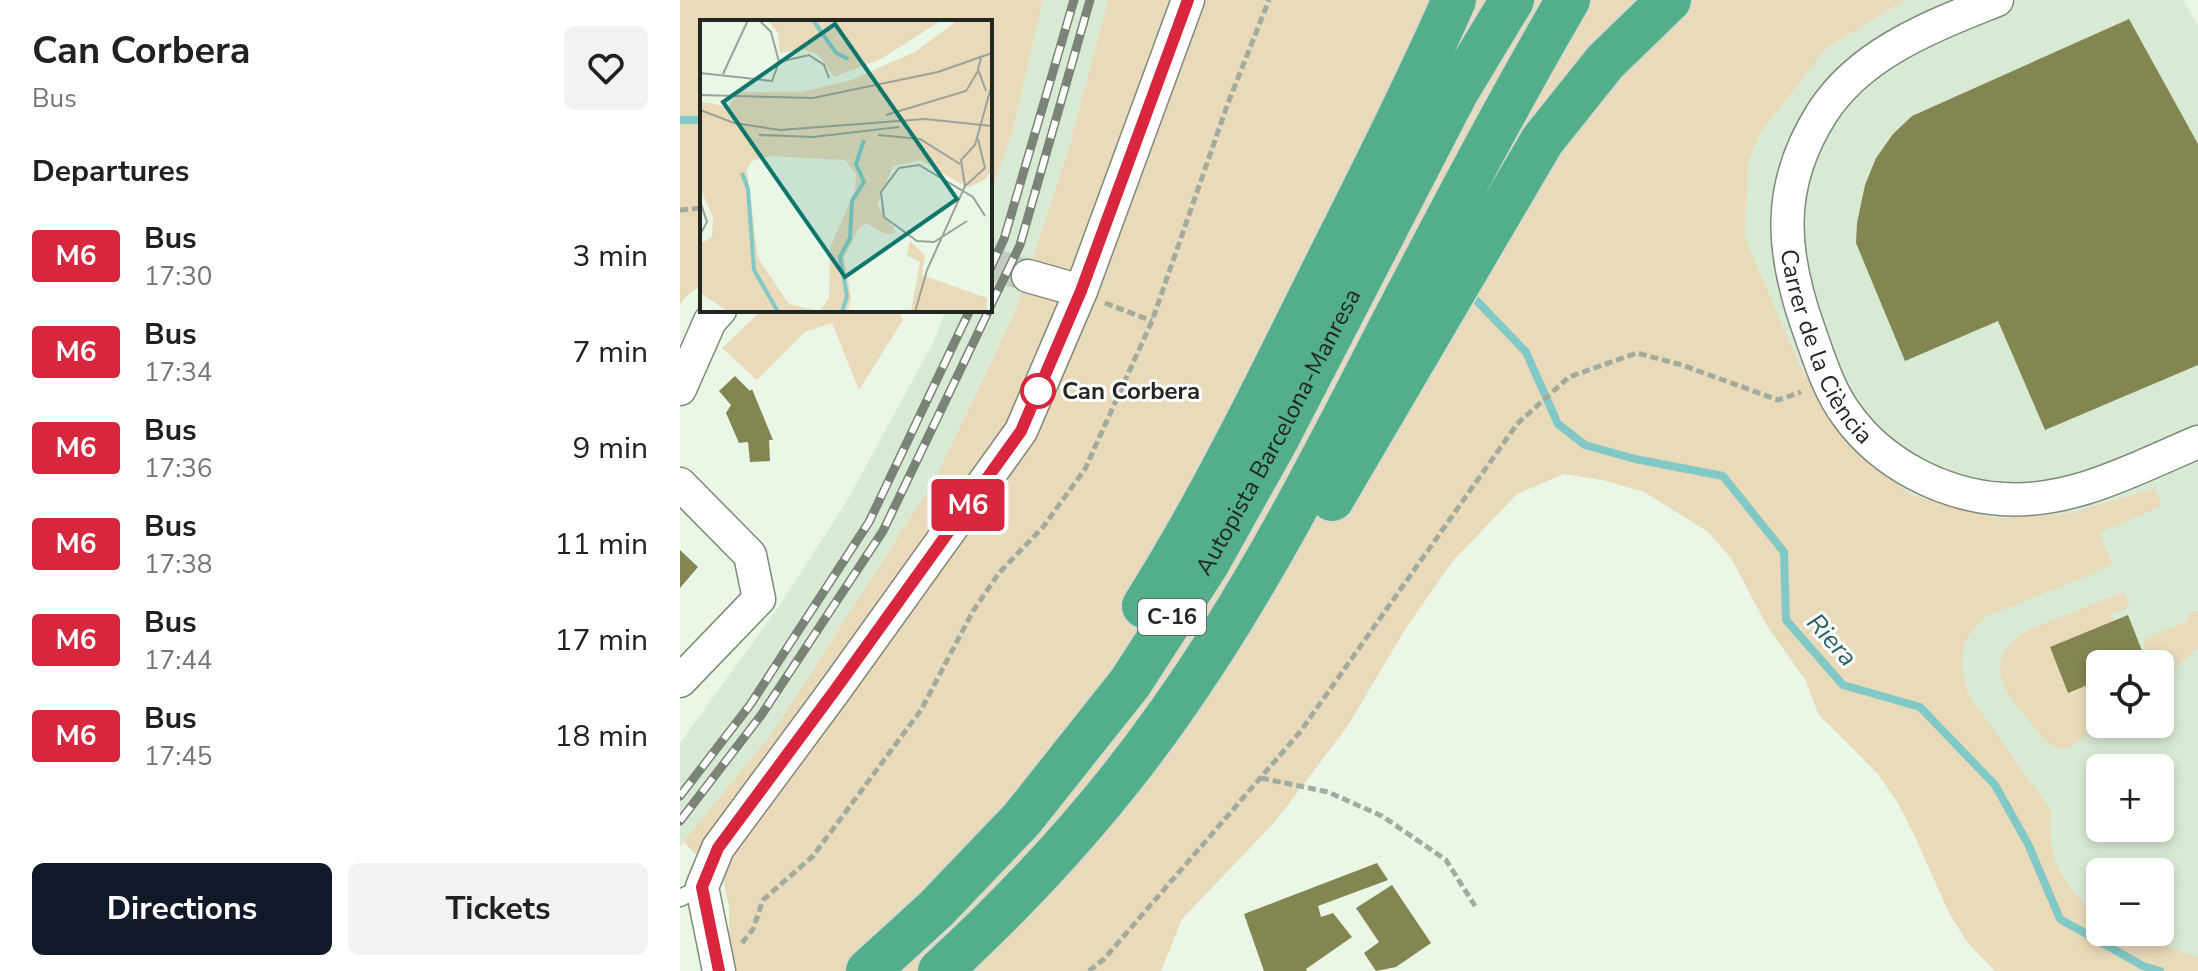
<!DOCTYPE html>
<meta charset="utf-8">
<style>
:root{--surface:#fff;--page:#f2f2f2;--text:#202124;--muted:#757577;--accent:#111827}
body{margin:0;font-family:"Nunito Sans",sans-serif;background:var(--page);color:var(--text);height:100vh;display:flex;flex-direction:column;font-size:30px;white-space:nowrap}
*{box-sizing:border-box;margin:0}
p{font-size:26px;color:var(--muted)}
.icon{flex:none;width:44px;height:44px;fill:none;stroke:currentColor;stroke-width:2;stroke-linecap:round;stroke-linejoin:round}
.map{position:relative;flex:1;overflow:hidden}
.panel{display:flex;flex-direction:column;background:var(--surface);width:680px}
.panel>*{flex:none}
.badge{padding:0 16px;border-radius:6px;font-size:28px;line-height:52px}
.fabs{position:absolute;left:1406px;top:650px;display:grid;gap:16px}
.fabs a{display:grid;place-items:center;width:88px;height:88px;border-radius:12px;background:var(--surface);box-shadow:0 4px 12px #0003;font-size:40px}
.map>.badge{position:absolute;translate:-50% -50%;box-shadow:0 0 0 4px #fff}
h2{padding:0 32px;font-size:30px;line-height:72px}
.round{display:grid;place-items:center;flex:none;width:84px;height:84px;border-radius:12px;background:var(--page)}
.overview{display:flex;align-items:center;justify-content:space-between;height:136px;padding:0 32px}
h1{font-size:38px;font-weight:700;line-height:60px}
.cta{display:flex;gap:16px;margin-top:auto;padding:16px 32px}
.cta a{flex:1;height:92px;border-radius:12px;background:var(--accent);color:#fff;font-size:32px;font-weight:700;line-height:92px;text-align:center}
.cta a+a{background:var(--page);color:var(--text)}
ul{padding:0;list-style:none}
li{display:flex;align-items:center;gap:24px;height:96px;padding:0 32px}
li div{flex:1}
li b{display:block;font-size:30px}
li em{font-style:normal}
li .badge{min-width:88px;font-weight:700;text-align:center}
main{display:flex;flex:1;min-height:0}
.map>svg:first-child{display:block}
.built{fill:#d9ead4;fill-rule:evenodd}
.green{fill:#e9daba}
.lines{fill:none;stroke-linecap:round;stroke-linejoin:round}
.stream{stroke:#80c9c6;stroke-width:8}
.building{fill:#838651}
.street-tunnel{stroke:#c2cdbf;stroke-width:32;stroke-dasharray:32 16;stroke-linecap:butt}
.lane-casing{stroke:#7e8a7b;stroke-width:19}
.street-casing{stroke:#7e8a7b;stroke-width:35}
.highway-casing{stroke:#d7d8d7;stroke-width:47}
.path{stroke:#a1ab9e;stroke-width:5;stroke-dasharray:8 4;stroke-linecap:butt}
.lane{stroke:#fff;stroke-width:16}
.street{stroke:#fff;stroke-width:32}
.highway{stroke:#53ae8a;stroke-width:44}
.rail-casing{stroke:#7b8378;stroke-width:9}
.rail{stroke:#fff;stroke-width:6;stroke-dasharray:18;stroke-linecap:butt}
.line-casing{stroke:#fff;stroke-width:18}
.line{stroke:#d7263d;stroke-width:12}
.stop-dot{fill:#fff;stroke:#d7263d;stroke-width:4}
.labels{text-anchor:middle;dominant-baseline:central;stroke-width:6;stroke-linejoin:round;paint-order:stroke}
.shield{fill:#fff;stroke:#656864;stroke-width:2}
.shield-label{font-size:22px;font-weight:bold;fill:#232721}
.street-label{font-size:24px;fill:#232721;stroke:#fff}
.stop-label{font-size:24px;font-weight:bold;fill:#232721;stroke:#fff;text-anchor:start}
.water-label{font-size:26px;font-style:italic;fill:#256260;stroke:#fff}
.inset-river{fill:none;stroke:#80c9c6;stroke-width:4}
.inset-road{fill:none;stroke:#9aa397;stroke-width:2}
.view{fill:#0f766e;fill-opacity:0.15;stroke:#0f766e;stroke-width:4}
.inset-edge{fill:none;stroke:#232721;stroke-width:4}
</style>
<main>
<section class="panel">
<div class="overview"><div><h1>Can Corbera</h1><p>Bus</p></div><a class="round"><svg class="icon" aria-label="heart" viewBox="0 0 24 24"><path d="M12 20l-8-8c-3-5 5-10 8-4 3-6 11-1 8 4z"/></svg></a></div>
<h2>Departures</h2>
<ul>
<li><span class="badge" style="background:#d7263d;color:#fff">M6</span><div><b>Bus</b><p>17:30</p></div><em>3 min</em></li>
<li><span class="badge" style="background:#d7263d;color:#fff">M6</span><div><b>Bus</b><p>17:34</p></div><em>7 min</em></li>
<li><span class="badge" style="background:#d7263d;color:#fff">M6</span><div><b>Bus</b><p>17:36</p></div><em>9 min</em></li>
<li><span class="badge" style="background:#d7263d;color:#fff">M6</span><div><b>Bus</b><p>17:38</p></div><em>11 min</em></li>
<li><span class="badge" style="background:#d7263d;color:#fff">M6</span><div><b>Bus</b><p>17:44</p></div><em>17 min</em></li>
<li><span class="badge" style="background:#d7263d;color:#fff">M6</span><div><b>Bus</b><p>17:45</p></div><em>18 min</em></li>
</ul>
<div class="cta"><a>Directions</a><a>Tickets</a></div>
</section>
<div class="map">
<svg width="1518" height="971" viewBox="0 0 1518 971">
<rect width="100%" height="100%" fill="#eaf6e6"/>
<!-- built -->
<g class="built">
<polygon points="363,0 428,0 389,148 336,310 255,479 93,732 0,847 0,743 100,605 168,499 254,341 266,310 310,310 310,197 333,129"/>
<path d="M1225 0H1503L1518 26V971H1447L1169 643 1464 493 1386 514 1315 518 1231 495 1167 443 1121 368 1065 238 1068 162 1081 132 1147 48ZM1420 664H1480V724H1420ZM1420 768H1480V828H1420ZM1420 872H1480V932H1420Z"/>
</g>
<!-- green -->
<g class="green">
<polygon points="0,0 363,0 333,129 310,197 310,22 22,22 22,284 4,298 0,305"/>
<path d="M428 0H1225L1147 48 1081 132 1068 162 1065 238 1121 368 1167 443 1231 495 1315 518 1386 514 1475 489 1482 506 1419 533 1433 565 1305 617C1278 640 1279 660 1287 692L1371 811C1365 856 1383 889 1420 916V932H1451L1518 958V971H1315L1287 942 1268 911 1236 839 1218 803 1198 774 1138 714 1126 681 1087 626 1051 558 1027 531 964 492 927 481 884 474 837 494 772 562 726 628 667 727 594 823 502 919 481 971H37L49 958V906L43 879 3 842 93 732 255 479 336 310 389 148Z"/>
<polygon points="82,310 218,310 223,320 179,390 152,323 125,332 77,380 42,348"/>
<path d="M1444 592 1450 607 1431 614 1434 621 1370 647 1388 693 1420 680V722C1410 731 1394 751 1379 748 1367 745 1358 731 1351 723 1323 690 1299 661 1348 630Z"/>
<polygon points="1518,611 1518,648 1480,680 1480,664 1458,664 1470,659 1463,640 1508,621 1510,612"/>
</g>
<g class="lines">
<!-- stream -->
<g class="stream">
<polyline points="0,120 22,120"/>
<polyline points="795,299 846,352 878,424 905,445 955,459 1043,476 1104,552 1106,620 1163,685 1240,707 1315,785 1348,844 1380,919 1463,966 1480,971"/>
</g>
</g>
<!-- building -->
<g class="building">
<polygon points="1449,19 1518,144 1518,365 1365,430 1318,321 1225,361 1176,243 1177,223 1185,185 1196,158 1213,134 1232,116"/>
<polygon points="55,376 70,391 72,389 93,440 89,440 90,461 70,462 68,442 59,443 46,413 51,405 39,391"/>
<polygon points="0,550 18,567 0,588"/>
<polygon points="1448,615 1466,661 1458,664 1420,664 1420,680 1388,693 1370,647"/>
<polygon points="697,863 708,880 638,906 641,917 653,913 672,937 626,969 627,971 584,971 564,914"/>
<polygon points="712,885 751,943 716,967 696,971 684,953 699,942 676,908"/>
</g>
<g class="lines">
<!-- street-tunnel -->
<polyline class="street-tunnel" points="310,263 348,276"/>
<!-- lane casing -->
<g class="lane-casing">
<polyline id="lane" points="0,898 22,887"/>
</g>
<!-- street casing -->
<g class="street-casing">
<g id="street">
<path id="s1" d="M1317 0C1253 26 1181 52 1142 113 1095 187 1101 253 1130 333 1140 361 1149 391 1167 415 1202 464 1263 495 1322 499 1392 504 1456 468 1518 442"/>
<polyline points="348,276 401,291"/>
<polyline points="0,389 30,321 40,310"/>
<polyline points="0,484 70,555 79,599 0,681"/>
<polyline points="39,971 22,887 38,848 155,690 341,431 401,291 508,0"/>
</g>
</g>
<!-- highway casing -->
<g class="highway-casing">
<g id="highway">
<polyline points="652,499 862,141 925,62 989,0"/>
<path d="M464 606C530 501 584 390 639 279 685 187 732 95 774 0"/>
<path id="s2" d="M188 971 256 909 342 819 450 683 527 564 598 437 777 91 832 0"/>
<path d="M260 971C345 893 423 808 489 714 575 593 642 461 709 330 767 219 825 108 888 0"/>
</g>
</g>
<!-- path -->
<g class="path">
<polyline points="0,210 22,208"/>
<polyline points="425,303 472,321"/>
<polyline points="581,778 648,792 702,816 766,860 795,906"/>
<polyline points="62,943 73,929 83,900 133,856 241,710 293,611 319,573 363,527 405,469 472,321 548,103 589,0"/>
<polyline points="409,971 424,959 620,732 837,424 889,377 957,353 1002,365 1098,400 1121,392"/>
</g>
<!-- lane -->
<use href="#lane" class="lane"/>
<!-- street -->
<use href="#street" class="street"/>
<!-- highway -->
<use href="#highway" class="highway"/>
<!-- rail casing -->
<g class="rail-casing">
<g id="rail">
<polyline points="310,269 324,239 394,0"/>
<polyline points="310,307 340,245 410,0"/>
<polyline points="0,796 70,705 189,522 290,310"/>
<polyline points="0,821 82,714 203,531 309,310"/>
</g>
</g>
<!-- rail -->
<use href="#rail" class="rail"/>
</g>
<g class="lines">
<!-- line casing -->
<g class="line-casing">
<polyline id="line" points="39,971 22,887 38,848 155,690 341,431 401,291 508,0"/>
</g>
<!-- line -->
<use href="#line" class="line"/>
</g>
<!-- markers -->
<circle class="stop-dot" cx="358" cy="391" r="16"/>
<g class="labels">
<!-- shield labels -->
<rect class="shield" x="458" y="599" width="68" height="36" rx="6"/>
<g class="shield-label">
<text x="492" y="617">C-16</text>
</g>
<!-- street labels -->
<g class="street-label">
<text stroke="none"><textPath href="#s1" startOffset="460">Carrer de la Ciència</textPath></text>
<text stroke="none"><textPath href="#s2" startOffset="682">Autopista Barcelona-Manresa</textPath></text>
</g>
<!-- stop labels -->
<g class="stop-label">
<text x="382" y="391">Can Corbera</text>
</g>
<!-- water labels -->
<g class="water-label">
<text transform="translate(1152 640) rotate(48)">Riera</text>
</g>
</g>
<!-- overview -->
<g transform="translate(20 20)">
<rect width="292" height="292" fill="#eaf6e6"/>
<path d="M68 0H242L181 39 134 57 118 34 101 29 80 33 78 13ZM258 0H292V151L284 160 270 167 261 164 221 140 193 146 177 185 197 213 185 214 166 203 159 208 144 238 151 277 149 288 141 292H29L0 273V224L12 217 13 197 0 168V81L28 87 38 72H100L149 61 215 32ZM69 136 145 140 156 154 155 170 130 228 129 278 120 291 89 284 58 238 47 149 52 141ZM210 221 225 235 222 255 287 278V292H211L220 242 207 236Z" fill="#e9daba" fill-rule="evenodd"/>
<path class="inset-river" d="M113 0 136 33 148 39M42 153 48 169 54 250 78 292M142 292 147 276 140 237 150 218 152 181 164 162 156 144 164 120"/>
<path class="inset-road" d="M59 0 71 12 79 42M281 38 278 49 286 71M79 42 109 35 124 45 129 58M0 53 72 61 79 42M23 54 48 0M0 75 113 78 238 52 292 33M0 90 34 103 80 110 225 99 292 106M186 95 266 71 278 51M59 115 113 117 199 107M178 115 220 119 260 144M265 166 261 140 275 125 292 64M0 181 7 202 0 215M267 201 234 222 217 221 184 197 181 172 199 148 219 145 273 177 285 196M215 292 227 250 265 166 285 148 278 119"/>
<path class="view" d="M135 4 257 179 145 257 23 82Z"/>
<rect width="292" height="292" class="inset-edge"/>
</g>
</svg>
<div class="fabs">
<a><svg class="icon" aria-label="locate" viewBox="0 0 24 24"><circle cx="12" cy="12" r="6"/><path d="M12 2v4M12 18v4M2 12h4M18 12h4"/></svg></a>
<a>+</a>
<a>−</a>
</div>
<b class="badge" style="left:288px;top:505px;background:#d7263d;color:#fff">M6</b>
</div>
</main>
